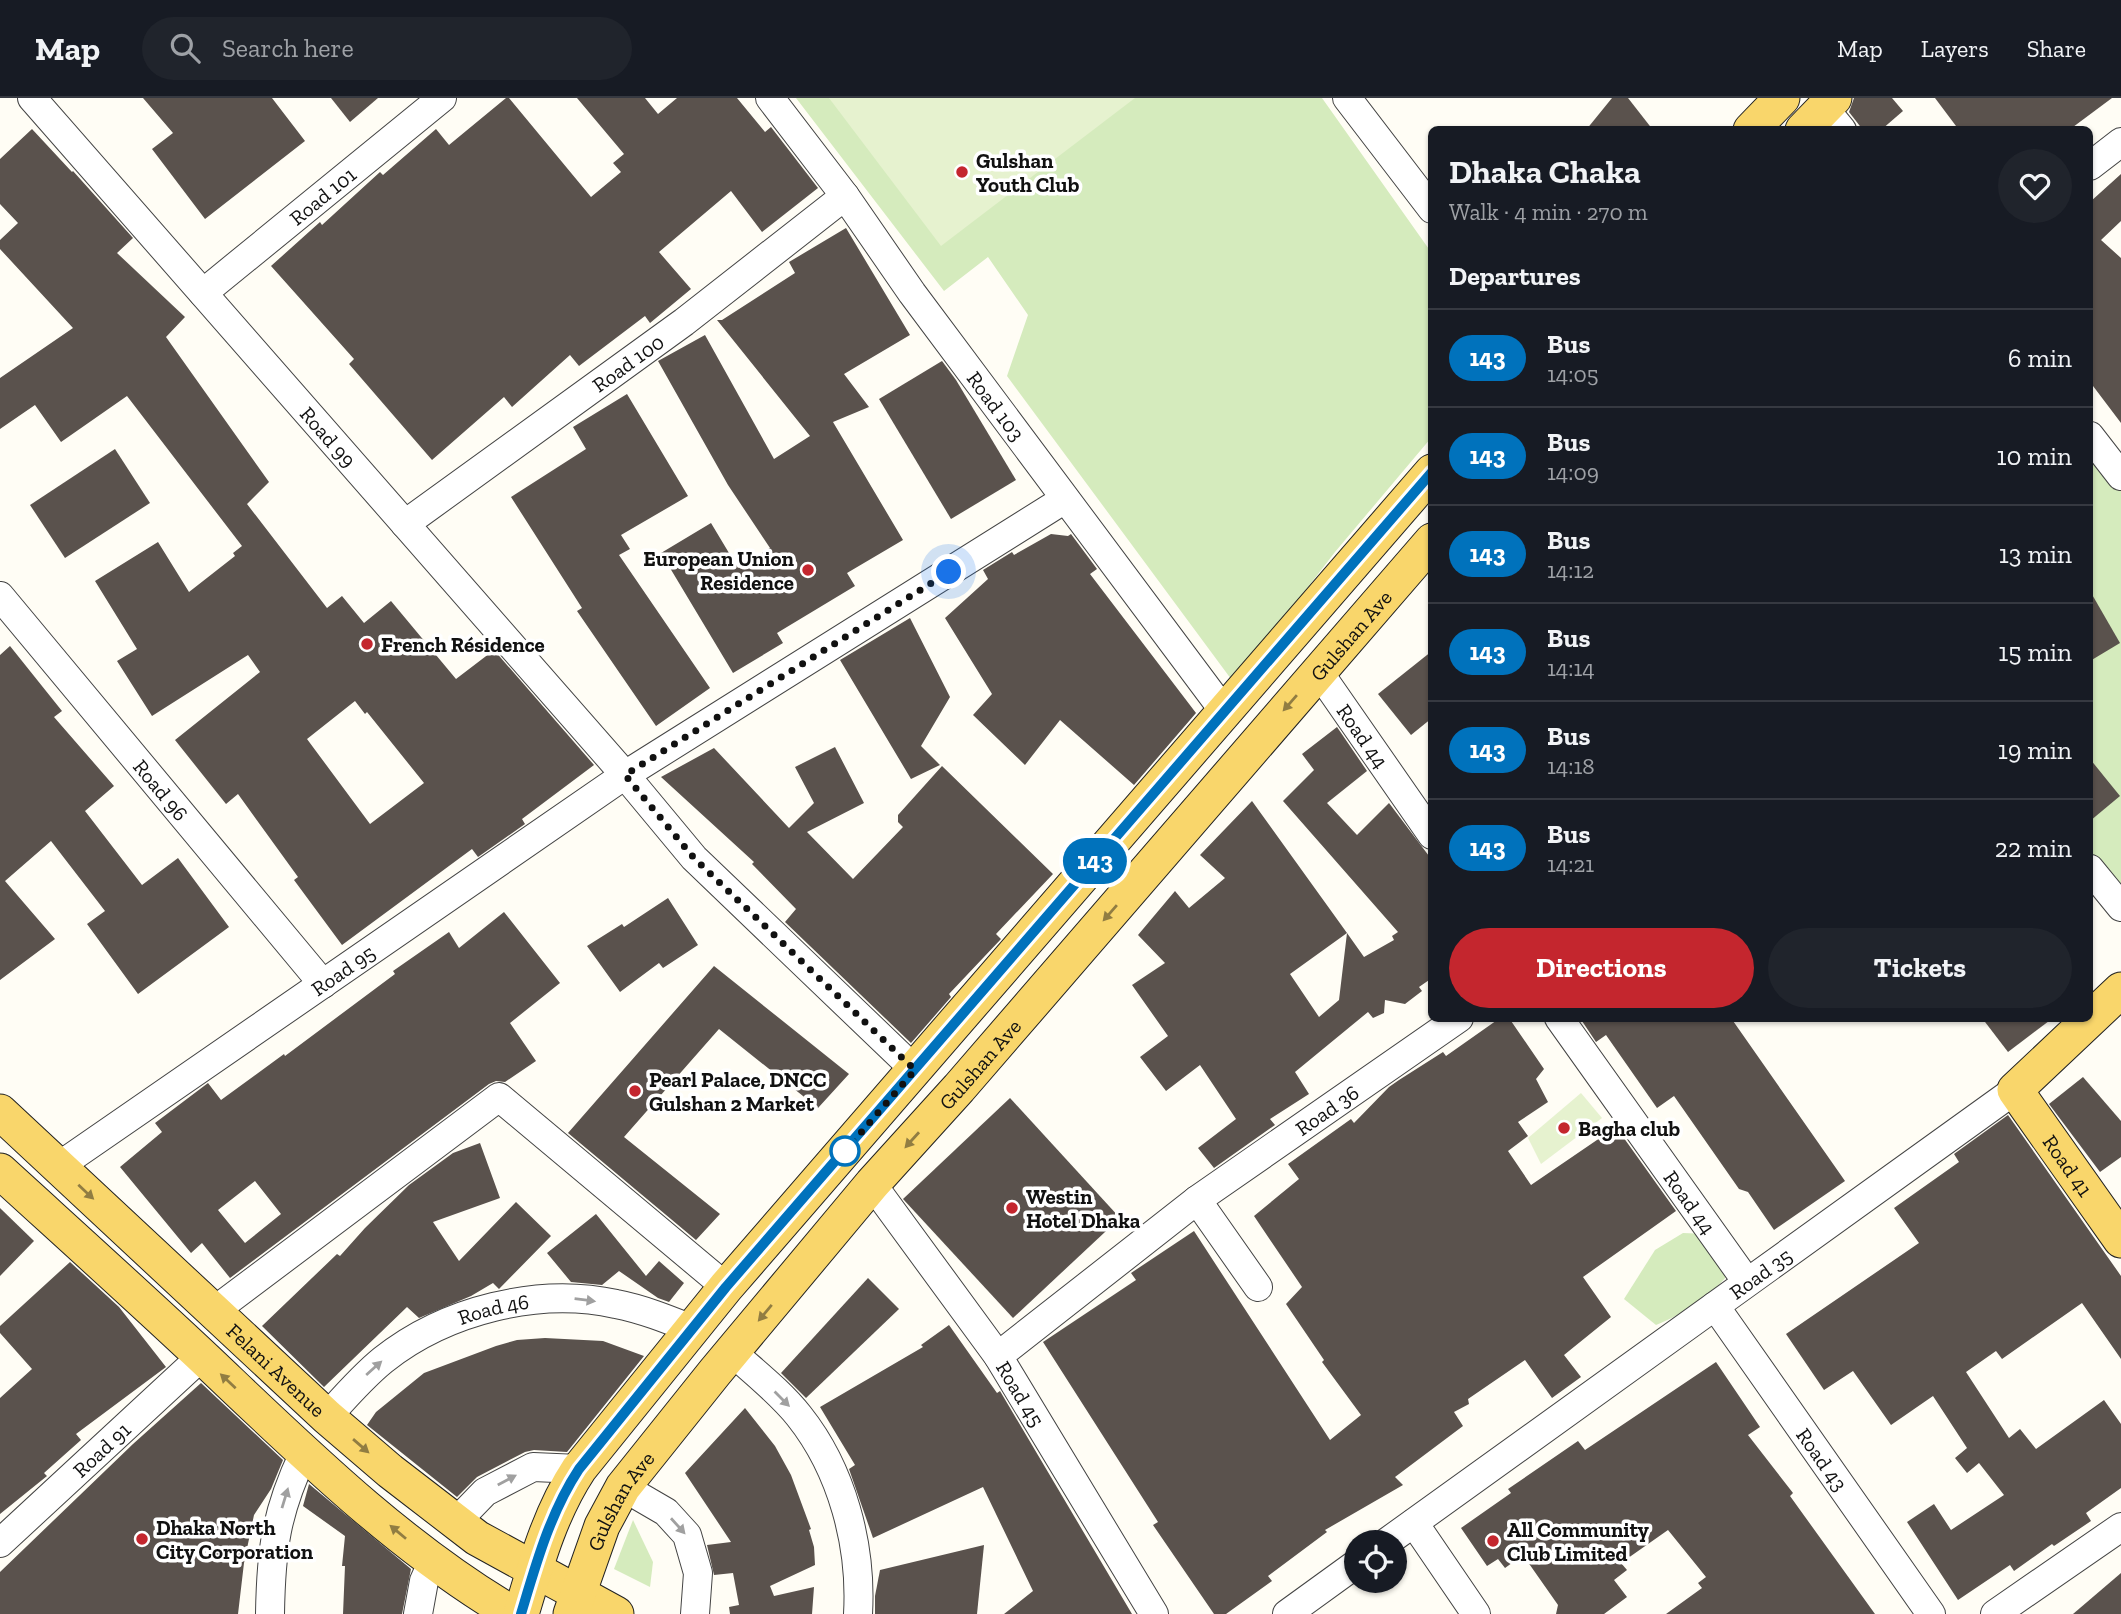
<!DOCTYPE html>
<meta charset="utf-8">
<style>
:root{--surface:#171b24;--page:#20242c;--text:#f1f3f6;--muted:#9ea1a6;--line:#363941;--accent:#c4262e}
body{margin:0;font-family:"Zilla Slab",serif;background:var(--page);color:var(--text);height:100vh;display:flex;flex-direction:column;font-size:26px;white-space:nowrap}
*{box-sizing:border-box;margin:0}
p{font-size:23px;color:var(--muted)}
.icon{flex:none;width:38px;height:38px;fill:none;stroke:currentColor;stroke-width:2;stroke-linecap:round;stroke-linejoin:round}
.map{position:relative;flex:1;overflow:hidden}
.details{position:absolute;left:1428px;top:28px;width:665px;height:896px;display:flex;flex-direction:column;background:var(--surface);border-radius:10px;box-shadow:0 2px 5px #0004}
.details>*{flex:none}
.badge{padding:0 14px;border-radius:23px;font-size:24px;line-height:46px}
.tools{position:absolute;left:1344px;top:1432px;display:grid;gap:14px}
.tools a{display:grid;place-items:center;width:63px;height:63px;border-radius:50%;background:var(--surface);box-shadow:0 2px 5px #0004;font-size:35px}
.you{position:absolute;width:35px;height:35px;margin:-18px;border:5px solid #fff;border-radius:50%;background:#1a73e8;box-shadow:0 0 0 10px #1a73e833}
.map>.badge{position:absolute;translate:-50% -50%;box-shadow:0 0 0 4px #fff}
h2{padding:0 21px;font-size:26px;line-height:63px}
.round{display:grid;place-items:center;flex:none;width:74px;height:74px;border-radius:37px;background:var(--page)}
.head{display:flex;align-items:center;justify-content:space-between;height:119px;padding:0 21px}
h1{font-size:33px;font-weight:800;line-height:52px}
.button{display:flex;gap:14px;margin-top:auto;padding:14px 21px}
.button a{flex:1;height:80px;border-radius:42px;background:var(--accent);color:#fff;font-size:28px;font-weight:800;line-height:80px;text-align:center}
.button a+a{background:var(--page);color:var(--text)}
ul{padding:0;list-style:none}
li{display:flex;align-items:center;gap:21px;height:98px;padding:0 21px;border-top:2px solid var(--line)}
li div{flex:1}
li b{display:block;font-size:26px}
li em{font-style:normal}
li .badge{min-width:77px;font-weight:700;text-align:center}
header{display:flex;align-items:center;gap:42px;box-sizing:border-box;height:98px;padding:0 35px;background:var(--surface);border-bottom:2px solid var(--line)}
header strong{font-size:33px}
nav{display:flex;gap:38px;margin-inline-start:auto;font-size:24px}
.search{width:490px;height:63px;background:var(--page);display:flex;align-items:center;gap:18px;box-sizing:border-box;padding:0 24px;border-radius:38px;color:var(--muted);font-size:26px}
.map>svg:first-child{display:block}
.green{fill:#d5ebbd}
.pitch{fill:#e6f2cf}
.building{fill:#5a524d;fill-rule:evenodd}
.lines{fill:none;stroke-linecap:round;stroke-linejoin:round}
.minor-casing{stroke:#444;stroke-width:30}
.major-casing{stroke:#222;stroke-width:37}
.minor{stroke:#fff;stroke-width:28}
.major{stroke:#f9d66b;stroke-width:35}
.oneway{fill:#917d42}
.oneway2{fill:#a0a0a0}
.line-casing{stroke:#fff;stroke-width:16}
.line{stroke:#0072bc;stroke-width:10}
.walk{stroke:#111;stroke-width:7;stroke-dasharray:0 12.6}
.poi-dot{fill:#c4262e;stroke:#fff;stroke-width:2.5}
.stop-dot{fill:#fff;stroke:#0072bc;stroke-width:3.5}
.labels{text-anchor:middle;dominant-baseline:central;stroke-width:7;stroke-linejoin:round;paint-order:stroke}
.poi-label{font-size:21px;font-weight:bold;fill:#111;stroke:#fff;text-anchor:start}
.street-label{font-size:21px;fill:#111;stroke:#fff}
</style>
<header>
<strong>Map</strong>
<div class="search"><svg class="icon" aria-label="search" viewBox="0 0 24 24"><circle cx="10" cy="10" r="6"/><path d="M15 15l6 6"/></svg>Search here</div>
<nav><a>Map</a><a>Layers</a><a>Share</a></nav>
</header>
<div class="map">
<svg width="2121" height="1516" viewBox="0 0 2121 1516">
<rect width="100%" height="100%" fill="#fffdf5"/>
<!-- green -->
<g class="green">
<polygon points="796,0 1322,0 1431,154 1431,340 1335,454 1234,585 1007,278 1028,217 988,159 944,193"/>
<polygon points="2090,345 2121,386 2121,803 2090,764"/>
<path d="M1683 1135 1707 1136 1732 1171C1714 1197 1685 1215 1656 1227L1624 1201 1655 1152Z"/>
<polygon points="633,1422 653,1464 650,1489 614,1471"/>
</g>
<!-- pitch -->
<g class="pitch">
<polygon points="829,0 1135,0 941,148"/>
<polygon points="1581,995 1602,1020 1541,1066 1528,1040"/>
</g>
<!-- building -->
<g class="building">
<polygon points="143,0 272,0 305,43 205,121 152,51 173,35"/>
<polygon points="331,0 378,0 350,24"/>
<polygon points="506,0 509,0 591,99 621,74 613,65 624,56 577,0 645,0 658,16 677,0 737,0 765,34 771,29 818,90 762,134 731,93 659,154 691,191 650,225 645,218 579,268 570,257 512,309 504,299 432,362 349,266 354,261 271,168 320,124 322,127 380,74 383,77 436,31 449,47"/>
<polygon points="1612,0 1628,0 1653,32 1586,32"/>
<polygon points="1854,0 1892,0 1903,13 1881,32 1863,32 1849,14"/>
<polygon points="1935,0 2112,0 2069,32 1959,32"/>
<path d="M32 31 72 74 73 73 133 140 117 155 185 219 166 239 269 384 247 406 327 510 342 498 364 525 391 503 456 581 494 552 594 667 522 721 525 726 478 759 472 751 342 847 294 782 298 779 238 696 226 706 175 642 260 574 248 557 152 618 117 563 137 551 95 483 158 444 189 494 235 458 233 455 242 448 127 298 61 344 35 307 0 331V280L73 230 0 151V142L18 125 0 106V61ZM355 603 365 616 367 614 424 685 370 726 307 641Z"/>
<polygon points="2121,76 2121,123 2101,142 2121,160 2121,325 2090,284 2090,104"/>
<polygon points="846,130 910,237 844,276 869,309 833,324 903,442 847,475 855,488 777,535 783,545 733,575 661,455 711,425 738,470 770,450 728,387 658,263 705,237 774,361 810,338 717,222 722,222 795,175 789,164"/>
<polygon points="942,263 956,282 1016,382 951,421 879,301"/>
<polygon points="627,296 688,398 621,437 630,451 619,457 710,590 656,628 577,513 582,510 511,399 586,351 573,329"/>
<polygon points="115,351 150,405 65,460 30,407"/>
<polygon points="1051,436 1068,438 1071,436 1097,471 1090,476 1196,615 1134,687 1060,622 1025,667 973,617 992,596 945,520 988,481 983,472 1012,454 1014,457"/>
<polygon points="2090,493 2120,545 2090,563"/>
<polygon points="910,520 950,599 921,648 940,667 911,681 840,562"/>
<polygon points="10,548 62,613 54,619 114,688 85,713 142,787 178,760 229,829 138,896 87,826 105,813 51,743 5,783 55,841 0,882 0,557"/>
<polygon points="1432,553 1432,620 1411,637 1378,596"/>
<polygon points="1337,629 1367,673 1327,705 1357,737 1389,705 1432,762 1432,880 1419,889 1422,893 1405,906 1385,902 1384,915 1373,920 1368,914 1295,974 1309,996 1270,1021 1275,1027 1214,1070 1198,1050 1236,1021 1200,967 1166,993 1140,959 1168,938 1132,887 1165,865 1138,837 1175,793 1189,810 1225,780 1200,757 1252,703 1347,835 1290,876 1319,919 1339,902 1347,835 1364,859 1394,842 1392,838 1398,834 1283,703 1314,672 1302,656"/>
<polygon points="835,649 864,705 807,734 853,781 903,729 898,724 898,717 942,668 1053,776 996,836 1001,841 949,896 951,899 911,945 785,824 796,811 752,766 754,764 661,679 714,650 789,730 814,705 795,669"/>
<polygon points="2090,661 2120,698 2090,723"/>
<polygon points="668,800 698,847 663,870 659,865 620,894 587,848 622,826 624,829"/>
<path d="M504 814 560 885 510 925 536 963 505 984 496 983 489 986 230 1180 202 1145 191 1155 120 1069 162 1034 155 1025 208 985 221 1002 284 956 285 958 395 876 393 873 449 834 459 850ZM255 1083 281 1116 245 1145 218 1112Z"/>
<polygon points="714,868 849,976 818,1010 719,931 624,1039 720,1116 696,1142 568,1035"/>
<polygon points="1500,920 1509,920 1544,971 1536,981 1548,1004 1518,1024 1528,1038 1508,1053 1531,1087 1616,1029 1676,1113 1583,1179 1611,1219 1564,1257 1581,1279 1552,1300 1525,1262 1468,1301 1469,1306 1454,1314 1463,1328 1395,1379 1403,1387 1325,1432 1327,1434 1268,1478 1272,1483 1226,1516 1214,1516 1153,1427 1158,1424 1043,1244 1136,1182 1131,1175 1194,1133 1330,1342 1361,1317 1322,1264 1324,1262 1286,1206 1302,1189 1254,1118 1299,1081 1288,1066 1351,1021 1354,1025 1389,989 1399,982 1443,954 1446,958"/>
<polygon points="1580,920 1731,920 1845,1083 1774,1132 1748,1094 1739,1091 1674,998 1657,1010 1606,937 1596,944"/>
<polygon points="1982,920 2053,920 2008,954"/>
<polygon points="2083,979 2121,1023 2121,1059 2100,1074 2049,1006"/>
<polygon points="1010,1000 1120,1120 1013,1220 903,1101"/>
<polygon points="2008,1017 2121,1178 2121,1261 2082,1205 2002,1261 1996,1253 1966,1274 2009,1340 2020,1331 2036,1351 2104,1302 2121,1326 2121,1390 2086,1415 2091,1423 2054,1448 2052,1446 2014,1473 2010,1467 1958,1502 1907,1424 1934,1406 1951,1432 2004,1397 1979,1365 1967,1375 1955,1360 1967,1350 1933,1298 1891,1327 1853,1273 1824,1292 1786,1236 1919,1145 1894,1110 1959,1064 1954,1056"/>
<polygon points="480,1045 500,1100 433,1124 459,1163 516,1104 551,1138 499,1191 493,1185 471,1198 419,1220 407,1209 324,1289 262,1228 337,1156 340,1158 365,1130 409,1087 453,1055"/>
<polygon points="0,1110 34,1143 0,1178"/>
<polygon points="596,1116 646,1178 659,1163 684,1185 669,1204 658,1200 619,1173 602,1187 571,1184 547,1155"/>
<polygon points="70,1164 119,1209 166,1269 76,1336 81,1342 44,1375 47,1378 0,1416 0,1300 32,1271 0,1235 0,1228"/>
<polygon points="868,1180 899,1211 806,1300 781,1275"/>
<polygon points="949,1227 997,1295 1000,1293 1132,1516 1004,1516 1033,1493 983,1389 873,1440 849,1371 855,1367 820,1309 923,1249 921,1247"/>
<polygon points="545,1240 603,1243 644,1258 567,1354 534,1352 525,1354 477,1379 457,1399 367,1327 376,1314 424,1275 496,1248 517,1242"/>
<polygon points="1716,1264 1760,1329 1748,1337 1793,1395 1790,1398 1875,1516 1666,1516 1702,1490 1698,1485 1706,1479 1668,1432 1621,1465 1627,1472 1614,1482 1627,1499 1604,1516 1556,1516 1558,1507 1523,1457 1505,1470 1498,1461 1487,1468 1461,1430 1511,1395 1508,1391 1578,1343 1585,1352"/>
<polygon points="201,1285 283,1362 271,1391 254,1417 244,1465 238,1516 0,1516 0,1474 133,1346"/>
<polygon points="745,1310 775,1348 791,1377 811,1431 809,1432 814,1449 815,1467 770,1488 774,1498 814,1489 812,1516 730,1516 729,1509 739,1507 733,1475 714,1477 707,1447 731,1444 685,1375"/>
<polygon points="309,1386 411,1471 402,1516 343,1516 345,1468 342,1468 345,1438 303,1408"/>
<polygon points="984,1447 977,1516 875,1516 875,1498 880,1472"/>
<polygon points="2121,1475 2121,1516 2073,1516"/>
</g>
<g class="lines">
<!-- minor casing -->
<g class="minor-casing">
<g id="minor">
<path id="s1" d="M32 0 625 677 694 760 915 972"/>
<path id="s2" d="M770 0 845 98 912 195 1224 613"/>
<polyline points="1347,0 1432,111"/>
<polyline points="1824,10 1842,32"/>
<polyline points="2090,68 2121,44"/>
<path id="s3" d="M203 195 442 0"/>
<polyline points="2090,338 2121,378"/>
<path id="s4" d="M405 426 684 224 845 98"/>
<path id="s5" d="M0 498 323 886"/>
<path id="s6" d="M1318 573 1432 737"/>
<polyline points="2090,771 2121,809"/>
<path id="s7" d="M1559 920 1747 1184"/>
<path id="s8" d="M59 1068 625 677 1065 401"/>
<path id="s9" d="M872 1086 998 1258 1154 1516"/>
<polyline points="1197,1102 1258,1189"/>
<path id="s10" d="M1715 1208 1931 1516"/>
<polyline points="214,1213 499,999 726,1189"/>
<path d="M732 1254C754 1274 780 1294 799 1318 842 1372 862 1447 858 1516"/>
<path id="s11" d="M998 1258 1197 1102 1459 920"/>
<path id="s12" d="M327 1319C345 1299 362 1279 383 1262 446 1212 538 1189 616 1206 642 1211 667 1221 692 1231"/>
<polyline points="623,1389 666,1414 687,1437 698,1475 695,1516"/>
<polyline points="455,1425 485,1394 533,1369 579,1371"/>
<polyline points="1414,1425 1476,1516"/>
<path id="s13" d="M1387 1444 2015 992"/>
<path id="s14" d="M0 1445 202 1258"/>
<path d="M270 1516C271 1451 276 1414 304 1355"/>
<polyline points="418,1516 424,1483 433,1463"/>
<polyline points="1287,1516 1356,1466"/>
<polyline points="1995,1516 2121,1429"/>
</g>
</g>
<!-- major casing -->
<g class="major-casing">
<g id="major">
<polyline points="1751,32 1782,0"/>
<polyline points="1803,32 1834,0"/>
<path id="s15" d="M2121 892 2015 992 2121 1142"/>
<path id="s16" d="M0 1014 327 1319 390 1373 477 1440 616 1516"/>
<path d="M0 1073C69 1136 139 1199 207 1263 303 1354 399 1449 513 1516"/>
<path d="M521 1516C536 1466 550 1415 579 1371L726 1189 1432 374"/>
<path id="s17" d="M571 1516 602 1428 623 1389 715 1274 872 1086 959 990 1432 443"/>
</g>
</g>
<!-- minor -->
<use href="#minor" class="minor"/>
<!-- major -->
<use href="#major" class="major"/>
</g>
<!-- one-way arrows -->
<defs><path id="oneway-solid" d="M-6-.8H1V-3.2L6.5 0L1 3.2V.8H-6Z" transform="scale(1.75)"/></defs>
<g class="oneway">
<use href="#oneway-solid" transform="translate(1290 605) rotate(131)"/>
<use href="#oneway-solid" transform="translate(1110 815) rotate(131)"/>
<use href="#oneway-solid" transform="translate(912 1042) rotate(132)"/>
<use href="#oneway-solid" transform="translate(86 1094) rotate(43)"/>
<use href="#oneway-solid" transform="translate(765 1215) rotate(130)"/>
<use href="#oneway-solid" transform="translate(228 1283) rotate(-137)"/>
<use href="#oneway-solid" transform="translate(361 1348) rotate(41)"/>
<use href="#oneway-solid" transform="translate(398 1434) rotate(-140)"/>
</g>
<g class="oneway2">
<use href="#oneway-solid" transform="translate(585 1202) rotate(7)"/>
<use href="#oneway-solid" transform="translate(374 1270) rotate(-42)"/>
<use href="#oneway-solid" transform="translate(782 1301) rotate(45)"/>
<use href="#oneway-solid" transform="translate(507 1382) rotate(-28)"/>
<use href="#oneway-solid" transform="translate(285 1400) rotate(-73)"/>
<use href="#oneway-solid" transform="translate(678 1428) rotate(48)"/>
</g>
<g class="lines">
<!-- line casing -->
<g class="line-casing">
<path id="line" d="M521 1516C536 1466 550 1415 579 1371L726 1189 1432 374"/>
</g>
<!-- line -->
<use href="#line" class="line"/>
<!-- walk -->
<polyline class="walk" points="845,1053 915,972 694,760 625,677 949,474"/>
</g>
<!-- markers -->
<g class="poi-dot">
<circle cx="962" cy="74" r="7"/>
<circle cx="808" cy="472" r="7"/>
<circle cx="367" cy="546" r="7"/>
<circle cx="635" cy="993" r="7"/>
<circle cx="1564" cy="1030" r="7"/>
<circle cx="1012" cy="1110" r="7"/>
<circle cx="142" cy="1441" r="7"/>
<circle cx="1493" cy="1443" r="7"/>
</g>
<circle class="stop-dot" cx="845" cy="1053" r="14"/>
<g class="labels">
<!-- poi labels -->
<g class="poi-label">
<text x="976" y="62">Gulshan<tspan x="976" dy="24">Youth Club</tspan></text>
<text x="794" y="460" text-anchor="end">European Union<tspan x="794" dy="24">Residence</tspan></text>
<text x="381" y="546">French Résidence</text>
<text x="649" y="981">Pearl Palace, DNCC<tspan x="649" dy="24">Gulshan 2 Market</tspan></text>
<text x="1578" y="1030">Bagha club</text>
<text x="1026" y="1098">Westin<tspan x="1026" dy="24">Hotel Dhaka</tspan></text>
<text x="156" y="1429">Dhaka North<tspan x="156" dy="24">City Corporation</tspan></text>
<text x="1507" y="1431">All Community<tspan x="1507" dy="24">Club Limited</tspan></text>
</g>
<!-- street labels -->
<g class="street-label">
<text stroke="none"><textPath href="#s3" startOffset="154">Road 101</textPath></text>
<text stroke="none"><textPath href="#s4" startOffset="275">Road 100</textPath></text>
<text stroke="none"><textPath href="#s2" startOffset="382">Road 103</textPath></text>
<text stroke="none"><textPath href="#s1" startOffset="450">Road 99</textPath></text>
<text stroke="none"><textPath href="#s17" startOffset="1258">Gulshan Ave</textPath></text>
<text stroke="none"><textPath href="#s6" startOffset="79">Road 44</textPath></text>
<text stroke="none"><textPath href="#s5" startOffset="252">Road 96</textPath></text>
<text stroke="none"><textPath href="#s8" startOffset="345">Road 95</textPath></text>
<text stroke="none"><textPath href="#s17" startOffset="691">Gulshan Ave</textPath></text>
<text stroke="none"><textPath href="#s11" startOffset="411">Road 36</textPath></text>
<text stroke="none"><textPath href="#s15" startOffset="238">Road 41</textPath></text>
<text stroke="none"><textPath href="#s7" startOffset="226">Road 44</textPath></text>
<text stroke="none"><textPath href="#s13" startOffset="460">Road 35</textPath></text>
<text stroke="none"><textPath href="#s12" startOffset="203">Road 46</textPath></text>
<text stroke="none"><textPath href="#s16" startOffset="378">Felani Avenue</textPath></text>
<text stroke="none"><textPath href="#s9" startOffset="257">Road 45</textPath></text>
<text stroke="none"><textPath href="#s14" startOffset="138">Road 91</textPath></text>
<text stroke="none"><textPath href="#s10" startOffset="187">Road 43</textPath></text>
<text stroke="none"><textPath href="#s17" startOffset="124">Gulshan Ave</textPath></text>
</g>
</g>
</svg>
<div class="tools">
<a><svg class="icon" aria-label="locate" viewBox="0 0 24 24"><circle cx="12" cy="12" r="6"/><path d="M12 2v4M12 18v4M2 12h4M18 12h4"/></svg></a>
</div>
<div class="you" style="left:949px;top:474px"></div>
<b class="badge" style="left:1095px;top:763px;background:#0072bc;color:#fff">143</b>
<section class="details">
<div class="head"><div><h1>Dhaka Chaka</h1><p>Walk · 4 min · 270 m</p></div><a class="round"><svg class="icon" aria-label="heart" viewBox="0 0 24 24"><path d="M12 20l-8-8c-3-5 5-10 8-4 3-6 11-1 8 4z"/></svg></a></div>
<h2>Departures</h2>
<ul>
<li><span class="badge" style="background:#0072bc;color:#fff">143</span><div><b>Bus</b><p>14:05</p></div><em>6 min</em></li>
<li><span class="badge" style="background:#0072bc;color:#fff">143</span><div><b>Bus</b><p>14:09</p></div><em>10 min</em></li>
<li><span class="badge" style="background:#0072bc;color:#fff">143</span><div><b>Bus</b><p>14:12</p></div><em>13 min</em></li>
<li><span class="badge" style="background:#0072bc;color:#fff">143</span><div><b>Bus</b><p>14:14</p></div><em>15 min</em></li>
<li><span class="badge" style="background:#0072bc;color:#fff">143</span><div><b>Bus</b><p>14:18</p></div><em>19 min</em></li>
<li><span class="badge" style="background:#0072bc;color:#fff">143</span><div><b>Bus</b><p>14:21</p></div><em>22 min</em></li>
</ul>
<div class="button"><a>Directions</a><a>Tickets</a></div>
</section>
</div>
